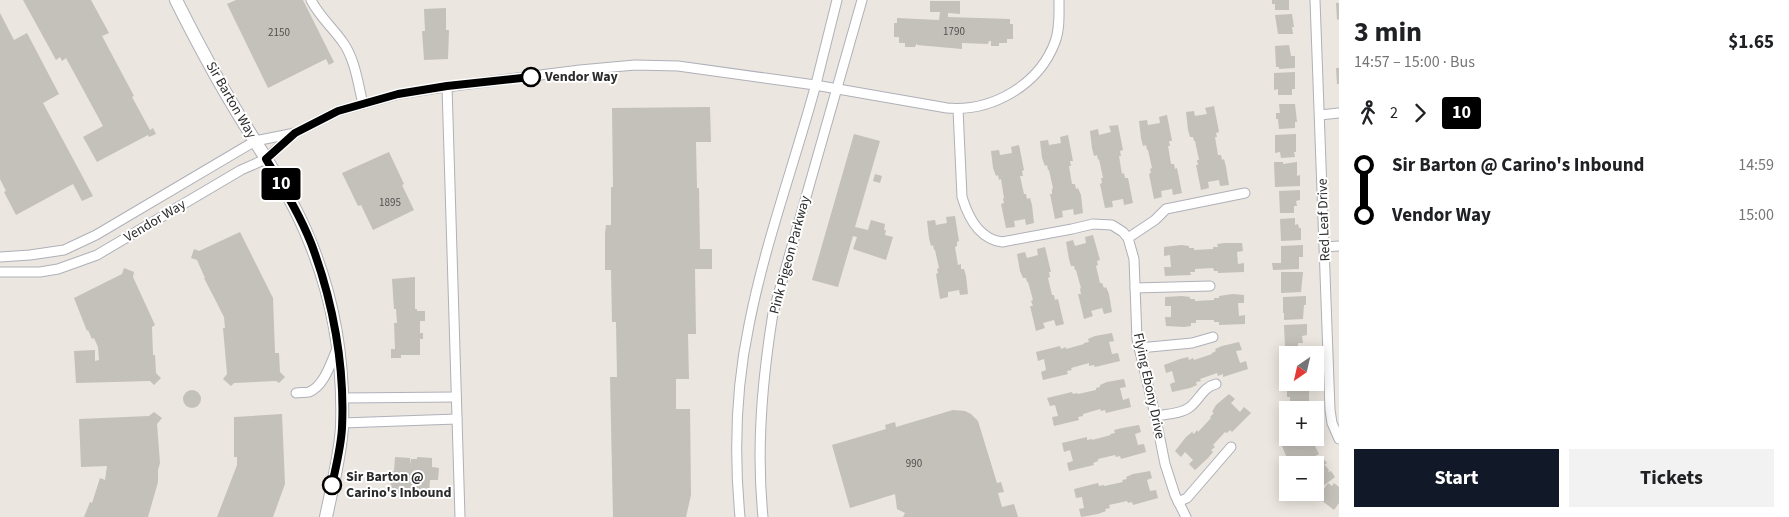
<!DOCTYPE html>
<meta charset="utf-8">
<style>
:root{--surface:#fff;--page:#f2f2f2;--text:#202124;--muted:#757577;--accent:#111827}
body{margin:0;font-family:"Source Sans 3",sans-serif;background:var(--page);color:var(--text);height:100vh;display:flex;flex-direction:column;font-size:19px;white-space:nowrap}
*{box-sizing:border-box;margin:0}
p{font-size:16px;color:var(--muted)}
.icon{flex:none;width:28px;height:28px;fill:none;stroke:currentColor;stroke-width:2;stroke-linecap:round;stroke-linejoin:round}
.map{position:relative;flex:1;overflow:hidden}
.side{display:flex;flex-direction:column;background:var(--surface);width:450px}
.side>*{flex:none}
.badge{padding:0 10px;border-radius:4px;font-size:18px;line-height:32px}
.needle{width:32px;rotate:214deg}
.controls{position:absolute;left:1279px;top:346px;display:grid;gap:10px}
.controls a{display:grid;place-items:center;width:45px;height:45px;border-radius:0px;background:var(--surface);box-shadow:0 2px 12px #0003;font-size:25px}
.map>.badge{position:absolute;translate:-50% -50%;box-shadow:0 0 0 2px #fff}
.legs{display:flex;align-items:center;gap:8px;height:55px;padding:0 15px;font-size:16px}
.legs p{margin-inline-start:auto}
.summary{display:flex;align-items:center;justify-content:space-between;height:85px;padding:0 15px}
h1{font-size:28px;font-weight:700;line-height:38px}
.button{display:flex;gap:10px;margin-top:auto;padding:10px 15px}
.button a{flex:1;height:58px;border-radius:0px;background:var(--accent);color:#fff;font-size:20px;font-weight:700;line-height:58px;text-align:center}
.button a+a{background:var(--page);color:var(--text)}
ul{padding:0 15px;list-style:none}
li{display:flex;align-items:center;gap:18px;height:50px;font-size:19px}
li i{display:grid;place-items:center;width:8px;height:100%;margin:0 6px;background:currentColor}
li i::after{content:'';width:12px;height:12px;margin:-6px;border:4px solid;border-radius:50%;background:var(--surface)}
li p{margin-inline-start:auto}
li:first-child i{background:linear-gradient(#0000 50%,currentColor 0)}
li:last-child i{background:linear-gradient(currentColor 50%,#0000 0)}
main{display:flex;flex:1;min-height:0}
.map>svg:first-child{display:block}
.building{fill:#c4c0ba}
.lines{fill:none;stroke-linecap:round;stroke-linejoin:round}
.minor-casing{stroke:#afb0b9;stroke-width:11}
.secondary-casing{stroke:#afb0b9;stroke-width:14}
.minor{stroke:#fff;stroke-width:9}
.secondary{stroke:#fff;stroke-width:12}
.line-1-casing{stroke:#fff;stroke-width:11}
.line-1{stroke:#000;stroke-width:8}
.stop-1-dot{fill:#fff;stroke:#000;stroke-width:2.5}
.labels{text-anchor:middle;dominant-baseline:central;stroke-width:4;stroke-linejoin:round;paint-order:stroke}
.number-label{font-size:11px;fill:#51504f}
.stop-label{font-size:14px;font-weight:bold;fill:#2b2b2b;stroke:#fff;text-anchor:start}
.street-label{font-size:14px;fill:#2b2b2b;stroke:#fff}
</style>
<main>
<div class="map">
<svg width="1339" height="517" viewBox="0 0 1339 517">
<rect width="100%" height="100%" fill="#ebe6df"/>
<!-- building -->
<g class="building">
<polygon points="23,0 91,0 109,33 102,36 134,96 132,97 150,130 153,128 156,134 149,137 148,135 97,162 83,137 103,126 66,58 62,61 60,57 56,60"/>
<polygon points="236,0 303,0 334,62 329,65 326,59 268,88 227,4"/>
<polygon points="1272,0 1289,0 1289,10 1275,10 1275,4 1272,4"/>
<polygon points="930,1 960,1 960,14 948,13 948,17 1010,19 1010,24 1013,24 1013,39 1007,39 1007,43 999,43 999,46 991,46 991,41 989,41 988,44 962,43 962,49 917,45 917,43 915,47 905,47 905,43 899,43 899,37 894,37 894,23 897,23 897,18 939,20 940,12 930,12"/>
<polygon points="1336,3 1339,3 1339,19 1337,20"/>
<polygon points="446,8 446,30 449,30 448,59 424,60 422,31 425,31 424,9"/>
<polygon points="0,13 14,40 27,33 59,94 43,103 93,196 82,201 73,184 16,215 4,192 6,191 0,179"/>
<polygon points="1292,14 1294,27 1292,27 1293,34 1278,34 1275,15"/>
<polygon points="1289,45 1291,56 1295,56 1295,68 1279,69 1279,67 1276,67 1275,46"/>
<polygon points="1336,68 1339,68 1339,84 1337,84"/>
<polygon points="1295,72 1295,89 1292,89 1292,95 1278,95 1278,89 1274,90 1274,73"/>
<polygon points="1279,104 1295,104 1297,122 1295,122 1295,128 1279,129 1278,119 1276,119 1276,113 1280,113"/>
<polygon points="1214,106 1219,132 1216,133 1217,137 1215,137 1218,155 1221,155 1222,160 1224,159 1226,167 1229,185 1220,186 1219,180 1208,182 1209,188 1201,190 1196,165 1198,165 1197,160 1199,160 1195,141 1194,141 1193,137 1190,137 1188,130 1186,112 1194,111 1195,116 1207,114 1205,108"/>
<polygon points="710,107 711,142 696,142 697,188 699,188 700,249 712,249 712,269 695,269 696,334 688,334 689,379 676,379 676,409 690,409 691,495 686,517 613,517 610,377 617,377 616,322 612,322 611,270 605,270 605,234 606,225 611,225 611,187 613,187 612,108"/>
<polygon points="1167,115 1172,141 1169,141 1170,146 1168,146 1171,164 1174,164 1175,169 1177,168 1182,193 1173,195 1172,189 1161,191 1162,197 1154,199 1149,174 1151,173 1150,169 1152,168 1148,150 1147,150 1146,145 1143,146 1141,138 1139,121 1147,120 1148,125 1160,123 1159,117"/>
<polygon points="1118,125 1123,150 1120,151 1121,156 1119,156 1122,174 1124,173 1125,178 1128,178 1133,203 1124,205 1123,199 1112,201 1113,207 1105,208 1100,184 1102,183 1101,178 1103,178 1099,159 1098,160 1097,155 1094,156 1092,148 1090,131 1098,129 1099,135 1111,132 1109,126"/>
<polygon points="854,134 880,141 855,227 868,230 871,220 885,224 884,230 886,230 885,235 893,237 886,260 853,249 857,237 853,236 838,287 812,280"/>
<polygon points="1296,134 1296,152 1294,152 1295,157 1281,158 1280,152 1275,153 1275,135"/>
<polygon points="1068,135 1073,161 1070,161 1071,166 1069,166 1072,184 1075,184 1076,189 1078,188 1081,195 1083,213 1074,215 1073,209 1062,211 1063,217 1055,219 1050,194 1052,194 1052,189 1053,188 1049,170 1048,170 1047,165 1045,166 1042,158 1040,141 1048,140 1049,145 1061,143 1060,137"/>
<polygon points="1019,145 1024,170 1022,171 1023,176 1020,176 1024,194 1026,194 1027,199 1030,198 1032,205 1034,223 1026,225 1025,219 1014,221 1015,227 1006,228 1001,204 1004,203 1003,199 1004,198 1001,179 999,180 998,175 996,176 993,168 991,151 999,150 1000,155 1012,153 1011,147"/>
<polygon points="389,152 404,184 402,185 414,210 373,230 361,205 358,206 342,173"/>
<polygon points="1274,162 1283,162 1283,164 1297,162 1297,176 1300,175 1300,186 1275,187"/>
<polygon points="875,174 882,176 880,183 873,181"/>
<polygon points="1300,190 1300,200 1296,201 1297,206 1294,206 1294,213 1280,213 1279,191"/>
<polygon points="955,216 959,241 957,242 957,246 955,247 958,265 961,264 961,269 964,269 966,276 968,294 960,295 959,290 948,292 948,297 940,299 936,274 938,273 937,269 939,268 935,250 934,250 933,245 931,246 929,238 927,221 935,220 936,225 947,223 946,217"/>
<polygon points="1295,218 1295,225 1298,224 1299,228 1301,228 1301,240 1281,241 1280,219"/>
<polygon points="240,232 273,298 275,353 279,353 280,372 285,377 279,383 276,381 234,383 231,386 223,379 227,374 223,328 225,328 224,317 204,278 205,278 197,260 191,258 194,249 199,251"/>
<polygon points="1093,235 1100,260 1097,261 1098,265 1096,266 1100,283 1102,283 1104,288 1106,287 1109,294 1112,312 1104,314 1102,308 1091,311 1093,316 1084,319 1078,294 1081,294 1080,289 1081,288 1076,270 1075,270 1074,266 1071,266 1069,259 1066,242 1073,240 1075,246 1086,243 1085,237"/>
<polygon points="1225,243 1242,243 1243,251 1237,252 1238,264 1244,263 1244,272 1218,273 1218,271 1214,271 1213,268 1195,269 1195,272 1190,272 1191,275 1165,276 1164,267 1171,267 1170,255 1164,256 1164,247 1181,245 1189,246 1189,248 1194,248 1194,250 1213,249 1213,247 1218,247 1217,244"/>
<polygon points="1303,245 1303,257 1299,257 1299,269 1273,270 1272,263 1281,263 1281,246"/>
<polygon points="1045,247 1051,272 1049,272 1050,277 1048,278 1052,295 1054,295 1055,300 1058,299 1064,324 1056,326 1054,320 1043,323 1045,328 1036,331 1030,306 1033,306 1031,301 1033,300 1028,282 1027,282 1026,278 1023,278 1020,271 1017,254 1025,252 1027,258 1038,255 1037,249"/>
<polygon points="124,268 134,272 133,277 155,325 152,327 153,355 155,355 156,373 161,378 154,385 150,381 76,383 74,351 95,350 95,361 99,360 98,347 94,338 92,339 88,330 87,331 74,298 122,274"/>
<polygon points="1281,272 1303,272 1301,292 1281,293"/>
<polygon points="415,277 415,309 417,309 417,311 425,311 425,321 420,321 420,333 423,333 423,339 420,339 420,355 401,355 401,358 391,358 391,349 395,349 394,323 397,323 396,309 394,309 392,279"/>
<polygon points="1233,294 1244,295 1244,303 1238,303 1239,316 1245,315 1245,324 1219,325 1219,322 1214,322 1214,320 1196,320 1196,323 1191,323 1191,326 1184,327 1166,326 1165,317 1171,317 1171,306 1165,306 1165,297 1182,296 1190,297 1190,299 1195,299 1195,301 1214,300 1214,298 1219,298 1219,296"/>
<polygon points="1306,296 1306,305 1304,305 1303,319 1284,320 1284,313 1283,313 1283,297"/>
<polygon points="1307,324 1307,335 1302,336 1303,343 1298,343 1298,347 1285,347 1284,325"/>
<polygon points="1112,333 1114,341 1109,342 1112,354 1118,353 1120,361 1095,367 1094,365 1089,366 1089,363 1071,368 1072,370 1067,371 1068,374 1043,380 1041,372 1046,370 1044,359 1038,361 1036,352 1060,346 1061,349 1066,347 1066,349 1084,344 1084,343 1089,342 1088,339 1095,336"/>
<polygon points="1239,342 1242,350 1236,351 1240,363 1246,361 1248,369 1223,377 1223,374 1218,376 1217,373 1200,379 1201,381 1196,382 1197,385 1190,388 1172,392 1170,384 1175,382 1172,371 1166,373 1164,365 1180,359 1188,357 1189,360 1193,358 1194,360 1212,354 1212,353 1216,351 1215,349 1222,346"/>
<polygon points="1285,352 1308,352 1308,355 1288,355 1288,370 1286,370"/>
<polygon points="1124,379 1126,387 1120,388 1123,400 1129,398 1131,407 1106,413 1105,410 1101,411 1100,409 1083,414 1083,416 1078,417 1079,420 1054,426 1052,417 1058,416 1055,405 1050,406 1047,398 1072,392 1073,394 1077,393 1078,394 1096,390 1096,388 1100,387 1100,385 1107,382"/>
<polygon points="1287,382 1303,382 1303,390 1309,389 1309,404 1290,405 1290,397 1287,397"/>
<circle cx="192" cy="399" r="9"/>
<polygon points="1229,394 1235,399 1231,403 1240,412 1244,407 1251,413 1232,432 1230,430 1227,433 1225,432 1213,445 1215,447 1211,450 1213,452 1208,458 1195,470 1189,464 1193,460 1185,452 1181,457 1175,451 1186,437 1192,432 1194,434 1197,430 1198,432 1211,418 1210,417 1214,413 1212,412 1216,405"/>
<polygon points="953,410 965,411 971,414 978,421 997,483 1001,482 1004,492 998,493 1002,507 1014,504 1018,517 903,517 905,513 897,509 895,494 850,508 832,445 886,429 885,425 895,422 896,427"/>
<polygon points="154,412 162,418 157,424 160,463 158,470 158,482 148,517 84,517 90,502 92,503 100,478 105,480 107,466 81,467 79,419 149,416"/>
<polygon points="282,414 285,484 273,517 217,517 237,465 237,457 234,457 234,417"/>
<polygon points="1139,425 1141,432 1135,434 1138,445 1144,444 1146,452 1121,459 1120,456 1116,457 1115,455 1098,459 1098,461 1093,463 1094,465 1069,471 1067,463 1073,461 1070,450 1064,452 1062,443 1087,437 1087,440 1092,439 1092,440 1111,435 1110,434 1115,433 1114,430 1122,428"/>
<polygon points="1299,438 1307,438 1311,446 1314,444 1319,454 1298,465 1290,465 1282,446"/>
<polygon points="1321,456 1327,463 1320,468 1325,465 1329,470 1328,472 1331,471 1335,477 1319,489 1315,484 1315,465 1310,465"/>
<polygon points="395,457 410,458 411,465 411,459 417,459 417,457 432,458 432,467 439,468 438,480 430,480 429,495 393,493 390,491 392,471 394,471"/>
<polygon points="1150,471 1152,478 1147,480 1150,491 1156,490 1158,498 1133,505 1132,502 1128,503 1127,501 1109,505 1110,508 1105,509 1106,511 1098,514 1081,517 1079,509 1084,508 1082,497 1076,498 1074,489 1098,483 1099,486 1104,485 1104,486 1123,482 1122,480 1127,479 1126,477 1133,474"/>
<polygon points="1328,483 1332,486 1334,483 1339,487 1339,503 1334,510 1321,500 1324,496 1321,493"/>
</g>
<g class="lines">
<!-- minor casing -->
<g class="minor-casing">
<g id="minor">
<path d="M311 0C319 16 332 27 342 41 355 58 358 84 363 104"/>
<polyline points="1315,0 1330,410 1332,423 1339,439"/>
<polyline points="447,86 460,517"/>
<path d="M958 109 962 197C968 217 979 239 1002 242L1072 229 1093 224 1112 225 1123 232 1128 238 1134 259 1137 339 1156 419 1165 464 1175 495 1186 517"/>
<polyline points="1320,115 1339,113"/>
<polyline points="1128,238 1155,220 1166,209 1245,193"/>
<polyline points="1325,247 1339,246"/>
<path d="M0 257 30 255 64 250 96 235 255 141 295 133 338 111 399 94 438 88 580 70 635 65 678 66 815 85 947 108C992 112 1039 85 1055 42 1060 29 1059 14 1059 0"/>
<polyline points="0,272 40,272 58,269 97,255 241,170 266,159 294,133"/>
<polyline points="1135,288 1210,286"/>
<polyline points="1139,348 1192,343 1213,337"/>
<path d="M296 393C300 392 305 393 309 392 325 386 331 361 338 347"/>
<polyline points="342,398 456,397"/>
<path d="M1156 416C1167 414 1181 414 1190 407 1200 399 1203 387 1216 384"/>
<polyline points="342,423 457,419"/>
<polyline points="1178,502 1187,498 1231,447"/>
<path d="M740 517C734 454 736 387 749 325 765 243 794 165 816 84 823 56 830 28 837 0"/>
<path d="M763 517C756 448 762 381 773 313L862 0"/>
</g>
</g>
<!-- secondary casing -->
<g class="secondary-casing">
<path id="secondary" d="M176 0C194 36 213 72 234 107 260 151 291 193 310 242 334 300 344 365 342 427 340 457 332 488 326 517"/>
</g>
<!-- minor -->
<use href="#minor" class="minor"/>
<!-- secondary -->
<use href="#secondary" class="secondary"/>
</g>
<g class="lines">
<!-- line-1 casing -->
<g class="line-1-casing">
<path id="line-1" d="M332 485C336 466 341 447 342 428 345 366 333 301 311 243 299 213 282 186 266 159L295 133 338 111 398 94 447 86 531 77"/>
</g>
<!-- line-1 -->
<use href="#line-1" class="line-1"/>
</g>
<!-- markers -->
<g class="stop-1-dot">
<circle cx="531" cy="77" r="9"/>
<circle cx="332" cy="485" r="9"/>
</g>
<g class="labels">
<!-- number labels -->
<g class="number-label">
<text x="954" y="31">1790</text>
<text x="279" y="32">2150</text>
<text x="390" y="202">1895</text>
<text x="914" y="463">990</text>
</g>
<!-- stop labels -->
<g class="stop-label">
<text x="545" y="77">Vendor Way</text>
<text x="346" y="477">Sir Barton @<tspan x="346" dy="16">Carino's Inbound</tspan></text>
</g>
<!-- street labels -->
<g class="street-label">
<text transform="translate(231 100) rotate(60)">Sir Barton Way</text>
<text transform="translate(1324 220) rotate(-92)">Red Leaf Drive</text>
<text transform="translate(155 221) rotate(-31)">Vendor Way</text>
<text transform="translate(790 255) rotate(-75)">Pink Pigeon Parkway</text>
<text transform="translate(1149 386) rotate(78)">Flying Ebony Drive</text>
</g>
</g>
</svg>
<div class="controls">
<a><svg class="needle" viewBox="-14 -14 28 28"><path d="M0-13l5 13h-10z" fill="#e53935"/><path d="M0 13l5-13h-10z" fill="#757577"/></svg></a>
<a>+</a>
<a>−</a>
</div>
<b class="badge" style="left:281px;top:184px;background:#000;color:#fff">10</b>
</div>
<section class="side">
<div class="summary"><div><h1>3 min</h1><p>14:57 – 15:00 · Bus</p></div><b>$1.65</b></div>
<div class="legs"><svg class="icon" aria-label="walk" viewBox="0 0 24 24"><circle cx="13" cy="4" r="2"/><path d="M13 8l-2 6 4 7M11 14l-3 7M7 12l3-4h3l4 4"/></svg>2<svg class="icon" aria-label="forward" viewBox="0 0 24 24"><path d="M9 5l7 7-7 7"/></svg><b class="badge" style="background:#000;color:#fff">10</b></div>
<ul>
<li><i style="color:#000"></i><b>Sir Barton @ Carino's Inbound</b><p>14:59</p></li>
<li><i style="color:#000"></i><b>Vendor Way</b><p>15:00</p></li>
</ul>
<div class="button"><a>Start</a><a>Tickets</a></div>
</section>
</main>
